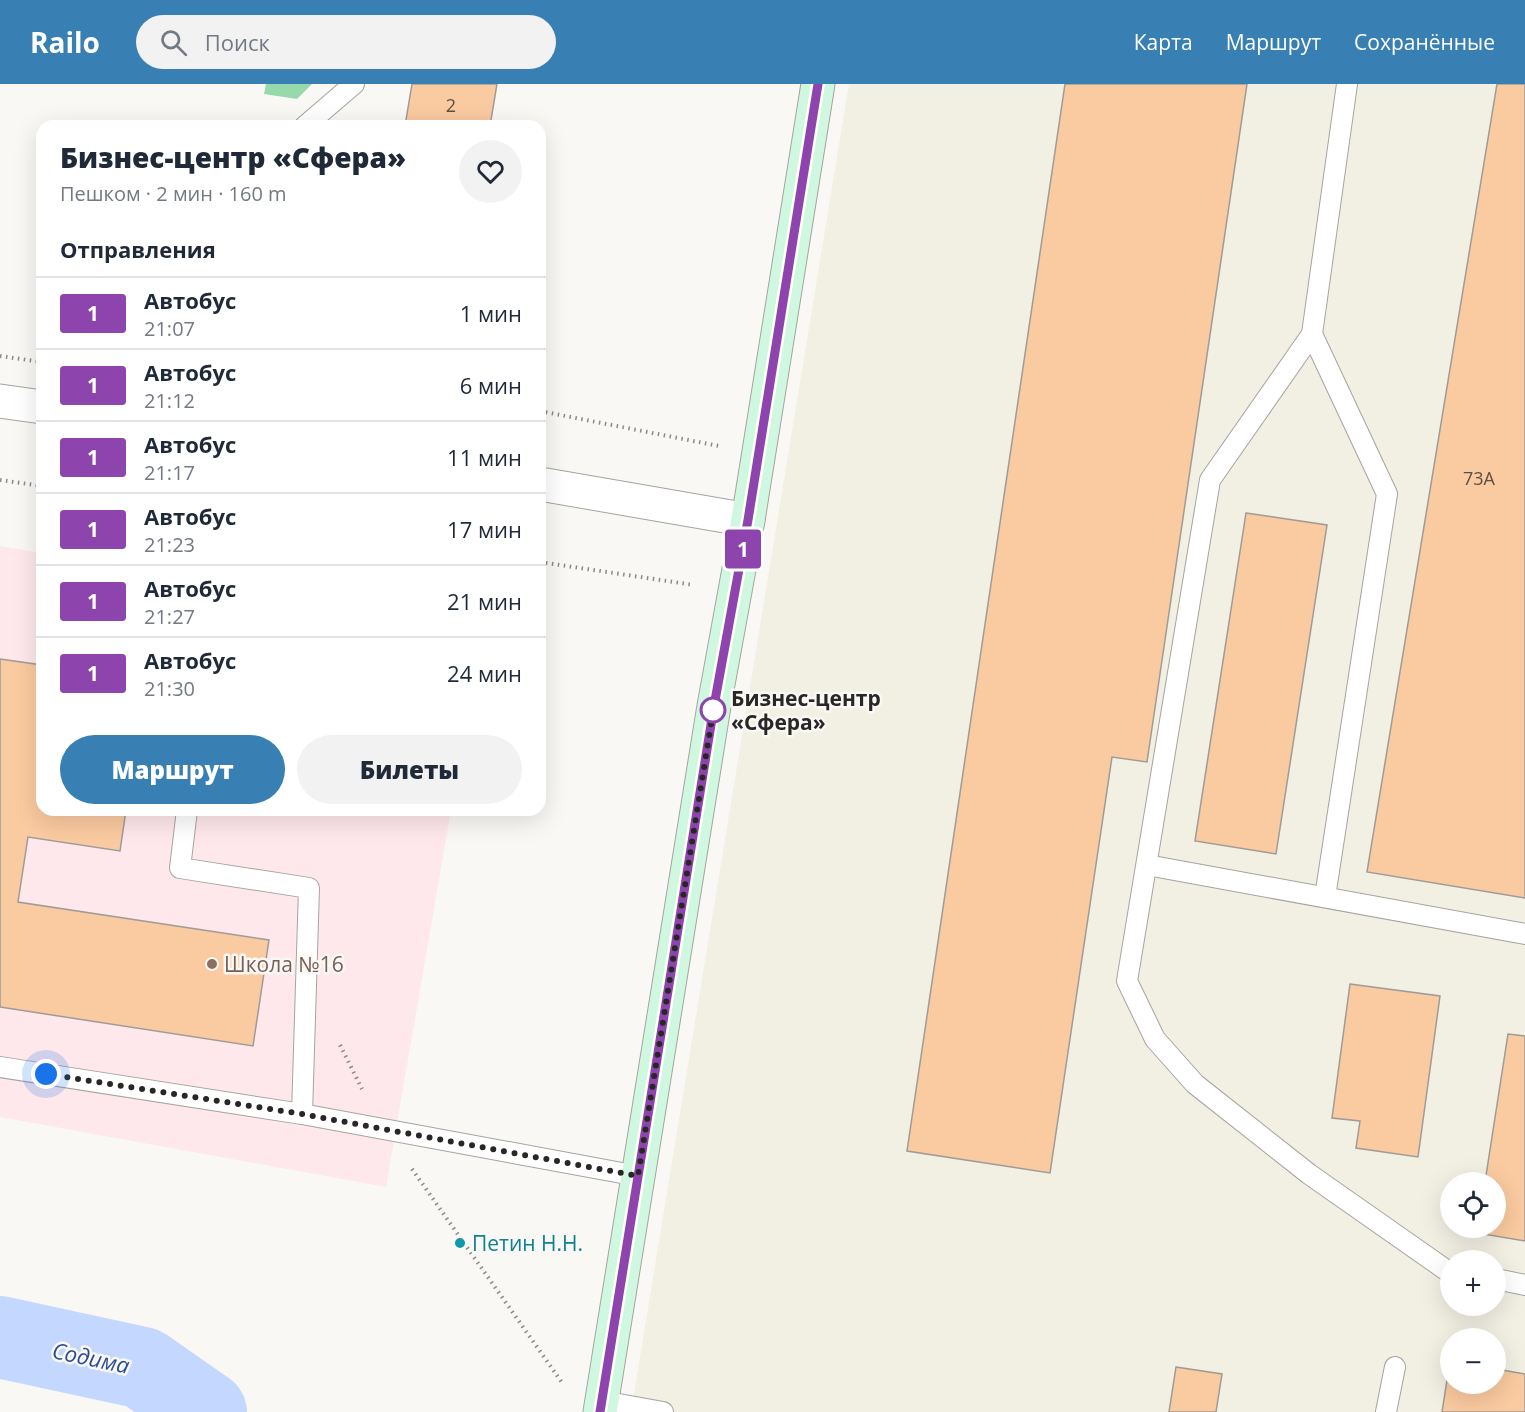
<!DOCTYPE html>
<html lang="ru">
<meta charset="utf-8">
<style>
:root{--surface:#fff;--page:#f2f2f3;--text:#1f2937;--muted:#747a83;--line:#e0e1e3;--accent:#387fb4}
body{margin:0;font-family:"Open Sans",sans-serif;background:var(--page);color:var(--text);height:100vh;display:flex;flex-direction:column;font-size:22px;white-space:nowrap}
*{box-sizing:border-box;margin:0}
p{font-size:20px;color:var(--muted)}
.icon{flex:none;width:33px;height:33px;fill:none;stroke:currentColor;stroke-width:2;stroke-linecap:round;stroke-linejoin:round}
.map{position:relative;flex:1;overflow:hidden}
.sheet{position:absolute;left:36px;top:36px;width:510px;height:696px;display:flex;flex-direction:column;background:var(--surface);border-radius:18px;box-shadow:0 6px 24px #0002}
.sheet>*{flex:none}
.badge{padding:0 12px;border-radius:4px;font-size:21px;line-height:39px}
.tools{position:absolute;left:1440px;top:1088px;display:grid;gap:12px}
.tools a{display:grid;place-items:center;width:66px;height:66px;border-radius:50%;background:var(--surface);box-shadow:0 6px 24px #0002;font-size:30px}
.you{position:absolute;width:30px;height:30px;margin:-15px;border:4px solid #fff;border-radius:50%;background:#1a73e8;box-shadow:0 0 0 9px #1a73e833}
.map>.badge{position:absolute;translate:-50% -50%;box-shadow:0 0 0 3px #fff}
h2{padding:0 24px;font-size:22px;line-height:54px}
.round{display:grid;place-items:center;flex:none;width:63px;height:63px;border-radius:32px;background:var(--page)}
.summary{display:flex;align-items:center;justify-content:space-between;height:102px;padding:0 24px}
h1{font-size:28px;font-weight:800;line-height:45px}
.action{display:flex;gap:12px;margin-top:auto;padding:12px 24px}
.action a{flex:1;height:69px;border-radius:36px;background:var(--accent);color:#fff;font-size:24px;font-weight:800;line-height:69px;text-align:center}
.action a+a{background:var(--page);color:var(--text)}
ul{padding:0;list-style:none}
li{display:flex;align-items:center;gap:18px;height:72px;padding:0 24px;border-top:2px solid var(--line)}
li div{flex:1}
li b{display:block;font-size:22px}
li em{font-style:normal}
li .badge{min-width:66px;font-weight:700;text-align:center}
header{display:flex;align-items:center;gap:36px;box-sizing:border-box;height:84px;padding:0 30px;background:var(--accent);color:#fff}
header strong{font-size:28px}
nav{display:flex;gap:33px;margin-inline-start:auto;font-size:21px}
.search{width:420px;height:54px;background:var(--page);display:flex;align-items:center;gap:15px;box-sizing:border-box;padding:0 21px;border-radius:33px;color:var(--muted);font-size:22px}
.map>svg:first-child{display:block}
.built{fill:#f2efe3;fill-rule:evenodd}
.education{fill:#fee8ec}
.green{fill:#96d9aa}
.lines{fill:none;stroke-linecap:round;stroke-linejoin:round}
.river{stroke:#c4d8ff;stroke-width:82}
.building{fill:#facaa0;stroke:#9f9b98;stroke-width:1.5}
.lane-casing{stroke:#a5a4a0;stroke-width:22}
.street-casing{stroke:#a5a4a0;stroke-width:35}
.secondary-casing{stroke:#a5a4a0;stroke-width:35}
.path{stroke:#8c8a88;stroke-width:4;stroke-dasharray:1.5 4.5;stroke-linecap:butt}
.lane{stroke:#fff;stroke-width:20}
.street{stroke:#fff;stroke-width:33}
.secondary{stroke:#d0f7e0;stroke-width:33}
.line-casing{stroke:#fff;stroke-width:14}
.line{stroke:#8e44ad;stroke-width:9}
.walk{stroke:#282726;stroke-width:6;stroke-dasharray:0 10.8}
.stop-dot{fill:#fff;stroke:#8e44ad;stroke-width:3}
.education-dot{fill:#8d6e63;stroke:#faf8f4;stroke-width:2}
.culture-dot{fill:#0f9aa8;stroke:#faf8f4;stroke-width:2}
.labels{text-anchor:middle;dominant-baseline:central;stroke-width:5;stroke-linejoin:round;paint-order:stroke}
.number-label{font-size:18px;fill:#5c5044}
.stop-label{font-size:21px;font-weight:bold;fill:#282726;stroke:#faf8f4;text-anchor:start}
.education-label{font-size:21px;fill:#785e54;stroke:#faf8f4;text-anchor:start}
.culture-label{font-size:21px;fill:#0d838f;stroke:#faf8f4;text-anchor:start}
.water-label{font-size:22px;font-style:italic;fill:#2a4c95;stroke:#faf8f4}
</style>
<header>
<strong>Railo</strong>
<div class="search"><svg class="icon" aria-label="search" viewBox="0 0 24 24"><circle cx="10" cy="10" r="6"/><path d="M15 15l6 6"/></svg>Поиск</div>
<nav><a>Карта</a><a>Маршрут</a><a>Сохранённые</a></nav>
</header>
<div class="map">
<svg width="1525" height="1328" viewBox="0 0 1525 1328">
<rect width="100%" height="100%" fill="#faf8f4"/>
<!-- built -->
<path class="built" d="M849 0H1525V1328H631ZM1450 1098H1496V1143H1450ZM1450 1176H1496V1221H1450ZM1450 1254H1496V1299H1450Z"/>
<!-- education -->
<polygon class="education" points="0,462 42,469 42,726 451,726 386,1103 0,1033"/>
<!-- green -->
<polygon class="green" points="266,0 312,0 297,15 264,10"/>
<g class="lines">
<!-- river -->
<polyline class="river" points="0,1253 143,1284 206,1328"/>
</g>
<!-- building -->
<g class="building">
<polygon points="412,0 497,0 490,42 405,42"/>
<polygon points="1065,0 1247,0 1147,678 1112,673 1050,1089 907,1067"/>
<polygon points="1497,0 1525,0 1525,814 1367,788"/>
<polygon points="1246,429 1327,441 1276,770 1195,757"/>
<polygon points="0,575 42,581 42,726 126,726 120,767 28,753 18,818 269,856 253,962 0,923"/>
<polygon points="1350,900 1440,912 1418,1073 1356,1064 1360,1037 1332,1034"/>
<polygon points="1508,950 1525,952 1525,1157 1477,1149 1478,1143 1496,1143 1496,1098 1485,1098"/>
<polygon points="1450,1277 1450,1299 1496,1299 1496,1285 1525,1290 1525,1328 1442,1328"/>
<polygon points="1176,1283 1222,1290 1216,1328 1169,1328"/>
</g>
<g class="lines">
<!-- lane casing -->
<g class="lane-casing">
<g id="lane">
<polyline points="1347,0 1312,250 1210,396 1127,897 1155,955 1195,1000 1309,1090 1446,1186 1450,1187"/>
<polyline points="305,42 354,0"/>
<polyline points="1312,250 1387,410 1325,813"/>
<polyline points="187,726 180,784 309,804 302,1030"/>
<polyline points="1147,781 1525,850"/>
<polyline points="0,983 302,1030 638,1092"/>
<polyline points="1496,1195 1525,1201"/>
<polyline points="602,1317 663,1328"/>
<polyline points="1386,1328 1395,1283"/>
</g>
</g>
<!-- street casing -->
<g class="street-casing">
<g id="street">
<polyline points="0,317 42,323"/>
<polyline points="540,400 748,436"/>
</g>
</g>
<!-- secondary casing -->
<g class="secondary-casing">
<polyline id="secondary" points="600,1328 714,622 748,436 818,0"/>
</g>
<!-- path -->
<g class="path">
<polyline points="0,272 42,278"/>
<polyline points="540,327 719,362"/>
<polyline points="0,396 42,402"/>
<polyline points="540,478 694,501"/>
<polyline points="340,961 362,1005"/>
<polyline points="412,1085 563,1300"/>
</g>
<!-- lane -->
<use href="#lane" class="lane"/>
<!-- street -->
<use href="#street" class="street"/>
<!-- secondary -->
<use href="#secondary" class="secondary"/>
</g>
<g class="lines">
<!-- line casing -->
<g class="line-casing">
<polyline id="line" points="600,1328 714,622 748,436 818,0"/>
</g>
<!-- line -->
<use href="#line" class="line"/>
<!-- walk -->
<polyline class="walk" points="46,990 302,1030 638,1092 714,622 713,626"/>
</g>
<!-- markers -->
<circle class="stop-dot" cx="713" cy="626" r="12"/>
<circle class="education-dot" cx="212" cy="880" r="6"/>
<circle class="culture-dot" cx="460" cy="1159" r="6"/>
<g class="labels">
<!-- number labels -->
<g class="number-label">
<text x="451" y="21">2</text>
<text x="1479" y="394">73А</text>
</g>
<!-- stop labels -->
<g class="stop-label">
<text x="731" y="614">Бизнес-центр<tspan x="731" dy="24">«Сфера»</tspan></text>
</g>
<!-- education labels -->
<g class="education-label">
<text x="224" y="880">Школа №16</text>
</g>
<!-- culture labels -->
<g class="culture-label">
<text x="472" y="1159">Петин Н.Н.</text>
</g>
<!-- water labels -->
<g class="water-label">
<text transform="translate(91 1273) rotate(12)">Содима</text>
</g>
</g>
</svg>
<div class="tools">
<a><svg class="icon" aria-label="locate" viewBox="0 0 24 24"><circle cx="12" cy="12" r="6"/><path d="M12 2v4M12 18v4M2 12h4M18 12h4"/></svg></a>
<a>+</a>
<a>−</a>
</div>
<div class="you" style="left:46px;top:990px"></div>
<b class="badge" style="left:743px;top:465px;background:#8e44ad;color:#fff">1</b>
<section class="sheet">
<div class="summary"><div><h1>Бизнес-центр «Сфера»</h1><p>Пешком · 2 мин · 160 m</p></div><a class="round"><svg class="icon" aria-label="heart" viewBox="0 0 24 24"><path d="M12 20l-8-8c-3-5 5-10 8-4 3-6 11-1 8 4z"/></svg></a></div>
<h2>Отправления</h2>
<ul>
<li><span class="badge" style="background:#8e44ad;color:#fff">1</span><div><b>Автобус</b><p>21:07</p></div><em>1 мин</em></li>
<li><span class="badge" style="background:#8e44ad;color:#fff">1</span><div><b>Автобус</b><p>21:12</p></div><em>6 мин</em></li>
<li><span class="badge" style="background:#8e44ad;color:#fff">1</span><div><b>Автобус</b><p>21:17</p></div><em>11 мин</em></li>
<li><span class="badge" style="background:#8e44ad;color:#fff">1</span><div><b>Автобус</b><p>21:23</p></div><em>17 мин</em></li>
<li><span class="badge" style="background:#8e44ad;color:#fff">1</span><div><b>Автобус</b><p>21:27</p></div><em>21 мин</em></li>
<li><span class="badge" style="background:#8e44ad;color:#fff">1</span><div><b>Автобус</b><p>21:30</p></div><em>24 мин</em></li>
</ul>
<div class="action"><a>Маршрут</a><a>Билеты</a></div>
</section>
</div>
